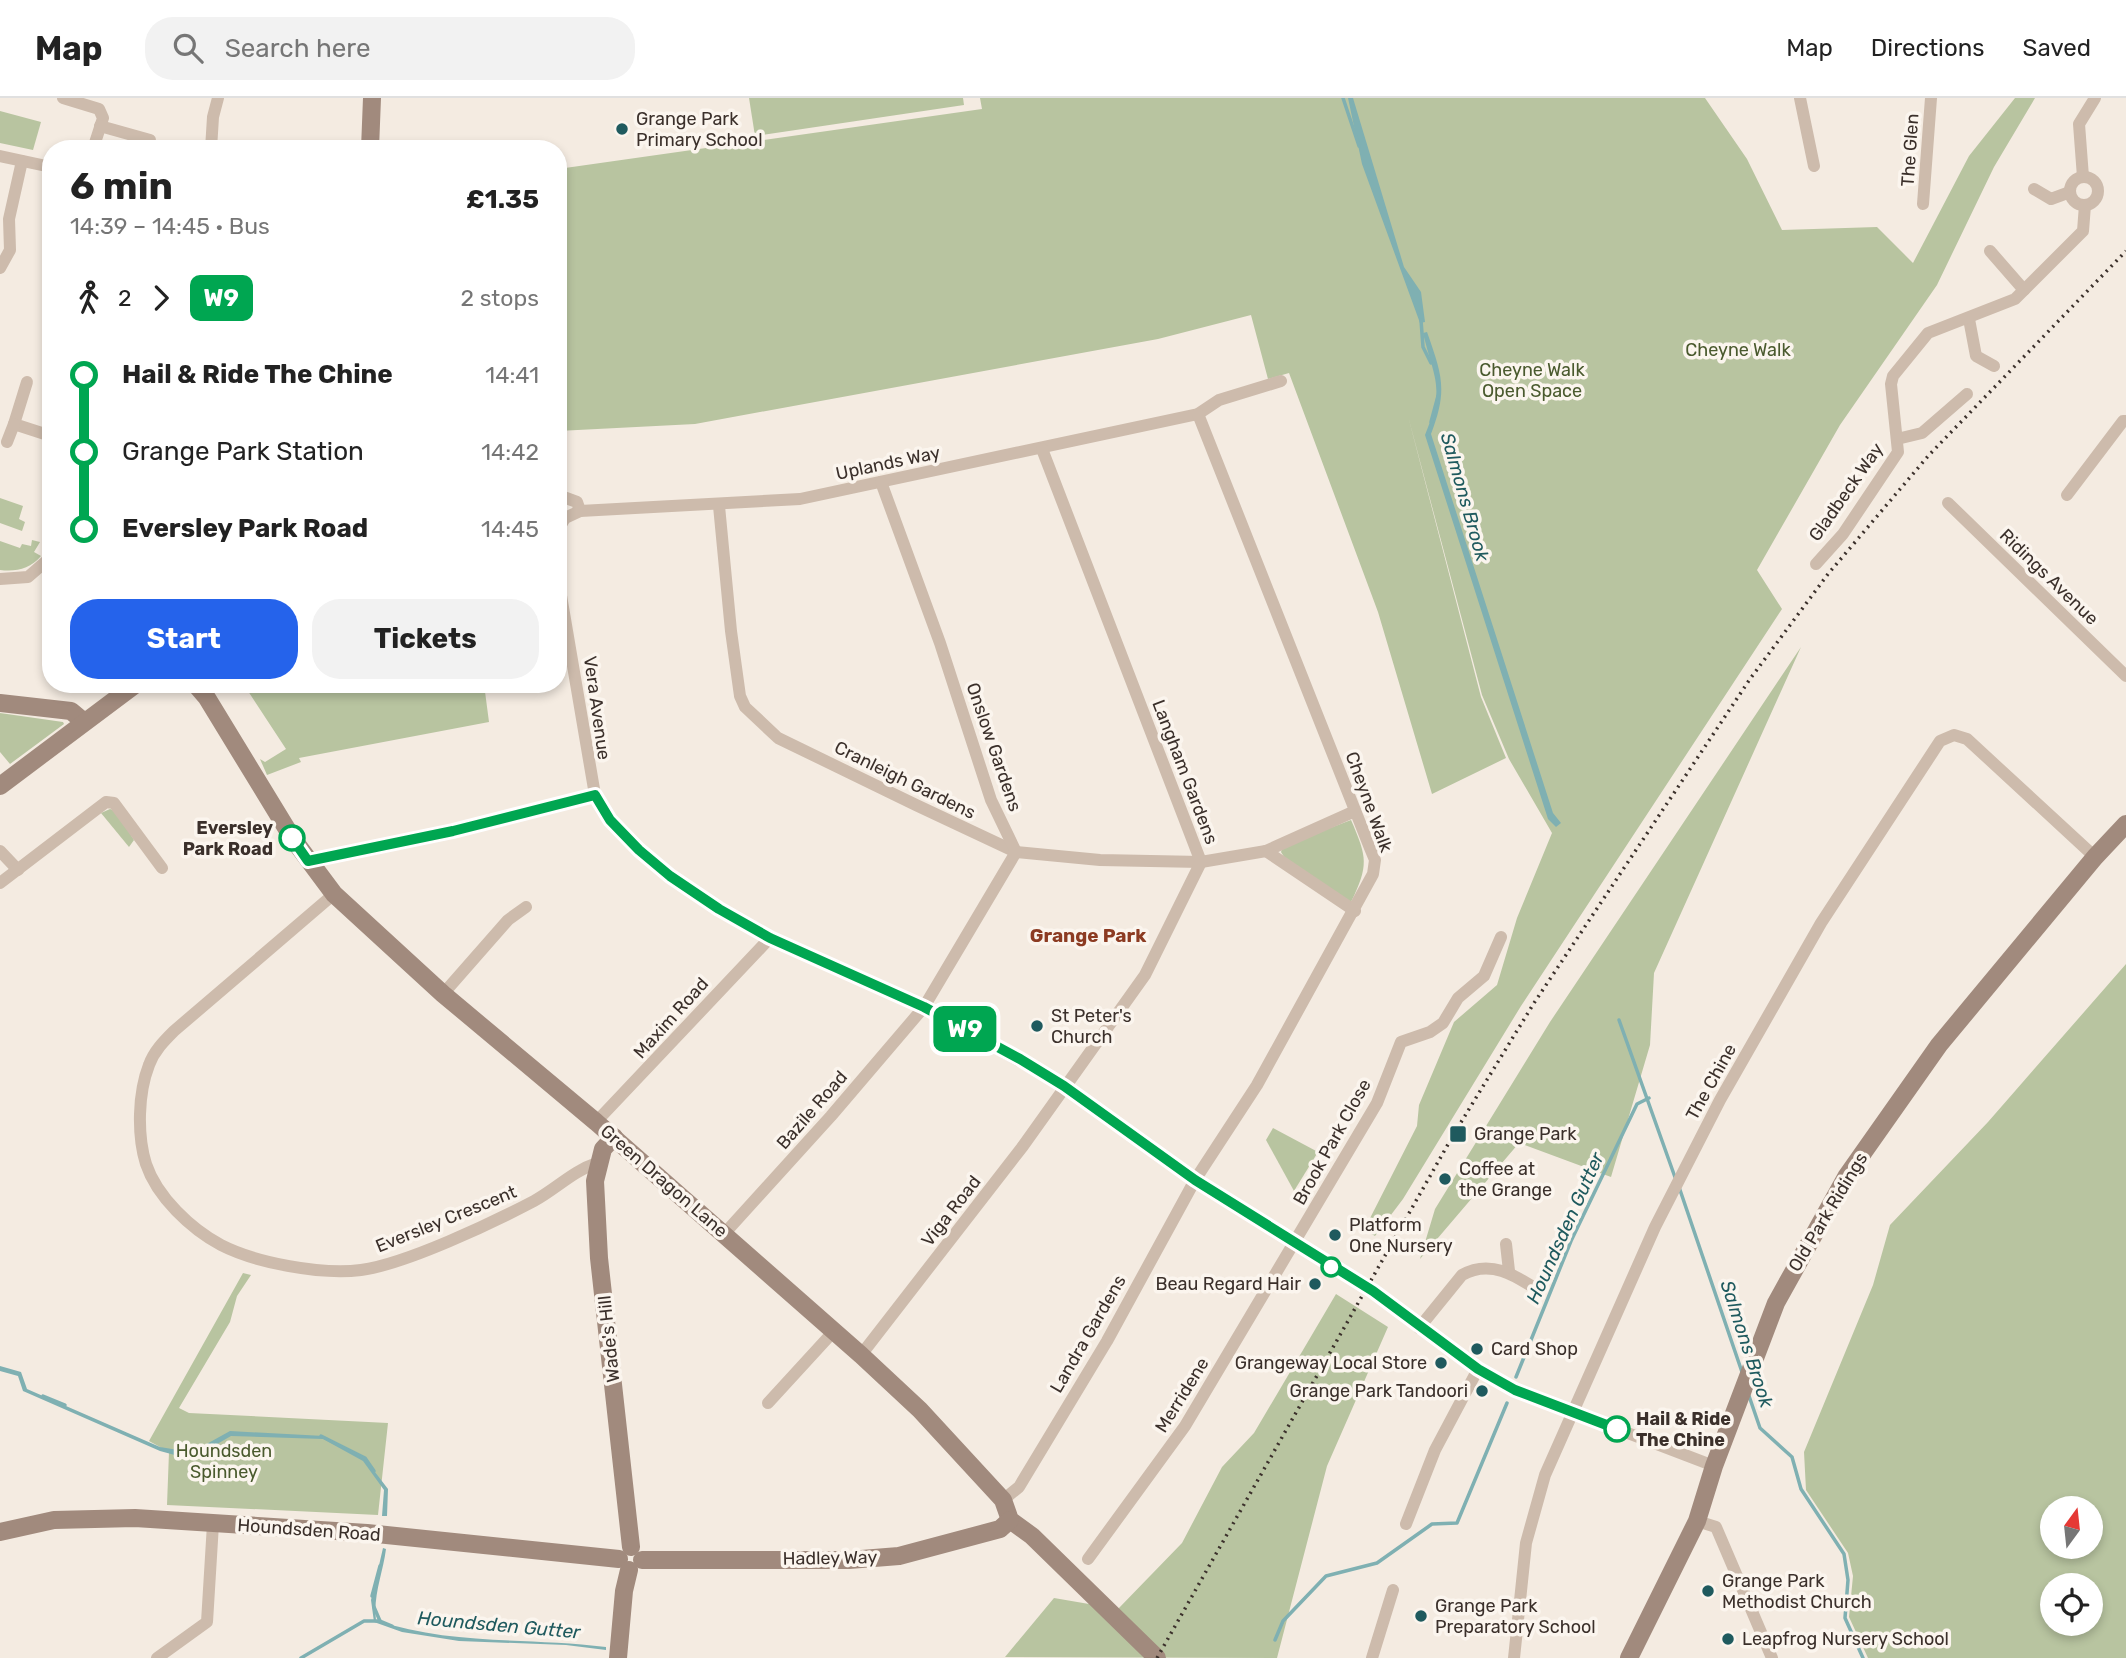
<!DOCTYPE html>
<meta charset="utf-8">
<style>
:root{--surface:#fff;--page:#f2f2f2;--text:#222;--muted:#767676;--line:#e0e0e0;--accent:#2563eb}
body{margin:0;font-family:Rubik,sans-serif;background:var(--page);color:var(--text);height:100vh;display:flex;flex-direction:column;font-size:26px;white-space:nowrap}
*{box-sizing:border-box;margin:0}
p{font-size:23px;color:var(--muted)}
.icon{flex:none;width:38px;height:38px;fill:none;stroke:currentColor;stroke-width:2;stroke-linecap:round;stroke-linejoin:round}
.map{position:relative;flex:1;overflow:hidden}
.panel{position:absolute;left:42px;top:42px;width:525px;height:553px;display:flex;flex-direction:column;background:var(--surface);border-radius:28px;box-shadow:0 4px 10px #0003}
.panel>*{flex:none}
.badge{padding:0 14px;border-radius:10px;font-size:24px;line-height:46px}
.needle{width:46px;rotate:15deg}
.controls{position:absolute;left:2040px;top:1398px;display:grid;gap:14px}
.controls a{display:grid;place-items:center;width:63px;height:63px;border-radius:50%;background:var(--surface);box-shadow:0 4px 10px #0003;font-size:35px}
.map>.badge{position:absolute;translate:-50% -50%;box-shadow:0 0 0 4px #fff}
.legs{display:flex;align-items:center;gap:10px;height:77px;padding:0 28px;font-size:23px}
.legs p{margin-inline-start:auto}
.headline{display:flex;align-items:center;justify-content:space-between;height:119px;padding:0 28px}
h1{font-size:38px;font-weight:700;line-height:52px}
.action{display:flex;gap:14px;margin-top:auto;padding:14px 28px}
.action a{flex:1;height:80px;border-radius:28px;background:var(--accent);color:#fff;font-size:28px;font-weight:700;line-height:80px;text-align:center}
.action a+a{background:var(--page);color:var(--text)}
ul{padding:0 28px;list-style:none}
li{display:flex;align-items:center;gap:24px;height:77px;font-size:26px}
li i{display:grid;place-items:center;width:10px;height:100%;margin:0 9px;background:currentColor}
li i::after{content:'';width:18px;height:18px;margin:-9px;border:5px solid;border-radius:50%;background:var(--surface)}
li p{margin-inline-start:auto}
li:first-child i{background:linear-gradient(#0000 50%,currentColor 0)}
li:last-child i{background:linear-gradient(currentColor 50%,#0000 0)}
header{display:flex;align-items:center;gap:42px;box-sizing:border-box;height:98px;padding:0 35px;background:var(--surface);border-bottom:2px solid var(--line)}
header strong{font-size:33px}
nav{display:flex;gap:38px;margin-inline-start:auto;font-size:24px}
.search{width:490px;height:63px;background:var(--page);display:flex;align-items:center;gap:18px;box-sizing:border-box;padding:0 24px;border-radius:28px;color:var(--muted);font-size:26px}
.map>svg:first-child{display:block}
.green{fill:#b8c4a0;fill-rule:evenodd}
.water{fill:#7fb0b2}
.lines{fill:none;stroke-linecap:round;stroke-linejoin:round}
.stream{stroke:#7fb0b2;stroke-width:3.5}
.street{stroke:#cdbbac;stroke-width:12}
.secondary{stroke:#a18a7d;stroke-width:18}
.rail{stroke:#3b302b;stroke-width:3.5;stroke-dasharray:2 5;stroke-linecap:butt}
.line-1-casing{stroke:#fff;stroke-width:16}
.line-1{stroke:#00a651;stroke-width:10}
.poi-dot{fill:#1f5a5e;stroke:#fbf5ee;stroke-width:2.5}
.stop-1-dot{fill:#fff;stroke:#00a651;stroke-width:3.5}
.labels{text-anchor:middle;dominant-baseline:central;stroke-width:7;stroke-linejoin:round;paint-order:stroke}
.poi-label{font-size:18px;fill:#3b302b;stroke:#fbf5ee;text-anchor:start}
.street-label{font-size:18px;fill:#3b302b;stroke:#fbf5ee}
.park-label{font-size:18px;fill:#4a5a2e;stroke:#fbf5ee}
.stop-label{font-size:18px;font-weight:bold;fill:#3b302b;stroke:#fbf5ee;text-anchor:end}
.water-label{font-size:19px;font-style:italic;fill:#1f5a5e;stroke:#fbf5ee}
.neighbourhood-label{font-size:19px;font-weight:bold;fill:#8c3b22;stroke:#fbf5ee}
</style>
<header>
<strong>Map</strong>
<div class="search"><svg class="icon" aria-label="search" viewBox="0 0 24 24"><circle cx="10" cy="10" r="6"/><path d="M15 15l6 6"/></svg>Search here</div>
<nav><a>Map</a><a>Directions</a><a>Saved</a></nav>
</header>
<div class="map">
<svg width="2126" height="1560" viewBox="0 0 2126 1560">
<rect width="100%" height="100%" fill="#f4ebe1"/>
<!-- green -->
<g class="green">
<polygon points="749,0 963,0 964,7 755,38"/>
<polygon points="980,0 1705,0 1747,61 1782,132 1877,129 1913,165 1969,58 2015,0 2035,0 1994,69 1937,187 1840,327 1757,472 1782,511 1521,908 1403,1101 1375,1138 1364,1132 1417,1028 1419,1007 1454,924 1497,887 1517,820 1552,735 1509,661 1482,597 1408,318 1481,599 1506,660 1432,696 1378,514 1289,275 1268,281 1251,217 1158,241 695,326 558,333 558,71 982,11"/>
<polygon points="0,13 41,24 33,52 0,45"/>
<polygon points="0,400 23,408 19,421 25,424 22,433 0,425"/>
<path d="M32 442 40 444 34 454 41 458C30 471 16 474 0 472V443L20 450 22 446 31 448Z"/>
<polygon points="1801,549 1654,875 1650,947 1611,1079 1519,1045 1420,1161 1435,1111 1550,924"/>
<polygon points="484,586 489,624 299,660 301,664 267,677 260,661 265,664 286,651 244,587"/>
<polygon points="0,615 63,624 64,626 10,666 0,654"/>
<polygon points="110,711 116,713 134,742 129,749 101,715"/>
<path d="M1351 722C1367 759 1369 767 1351 804L1286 762 1281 754 1283 748Z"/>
<path d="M2126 866V1560H1868L1849 1519 1853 1478 1848 1455 1806 1392 1804 1354 1873 1187 1890 1127 1988 1024ZM2053 1410H2091V1449H2053ZM2053 1488H2091V1526H2053Z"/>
<polygon points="1273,1030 1318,1054 1294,1093 1266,1042"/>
<polygon points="243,1175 251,1177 237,1198 230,1224 179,1310 189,1315 388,1325 378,1417 167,1407 169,1354 149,1343"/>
<polygon points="1336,1196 1388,1229 1327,1368 1277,1560 1005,1559 1054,1500 1118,1511 1182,1445 1222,1369 1254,1335"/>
</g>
<!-- water -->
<g class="water">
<polygon points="1348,0 1353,0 1404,169 1421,194 1425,224 1420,225 1362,66"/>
<path d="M1427 234C1442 277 1448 292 1431 336L1553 715 1561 725 1556 729 1548 721 1425 337C1445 288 1435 284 1423 235Z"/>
<polygon points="0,1268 21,1274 27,1291 160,1349 184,1353 203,1348 230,1333 324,1338 365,1361 388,1391 387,1418 382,1418 384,1392 363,1363 323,1341 231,1338 205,1353 182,1359 160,1353 23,1293 18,1278 0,1273"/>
<path d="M383 1450 386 1451C383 1475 373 1497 376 1522 450 1548 530 1539 606 1549V1552L566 1547 459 1543 402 1534 374 1524 371 1502Z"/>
</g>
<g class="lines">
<!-- stream -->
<g class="stream">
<polyline points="1343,0 1359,48"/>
<polyline points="1421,222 1423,249 1431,265"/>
<polyline points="1431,324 1438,298"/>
<polyline points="1619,922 1676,1082"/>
<polyline points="1679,1089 1742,1274"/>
<polyline points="1516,1279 1571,1143 1637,1006 1649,1000"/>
<polyline points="1748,1295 1760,1330 1792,1359 1801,1391 1844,1456 1848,1482 1845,1520 1863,1560"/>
<polyline points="43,1298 65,1307"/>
<polyline points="321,1338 365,1360 374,1373"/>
<polyline points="372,1498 380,1468"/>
<polyline points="374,1509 380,1523"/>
<polyline points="1275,1542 1283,1523 1326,1478 1377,1465 1432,1426 1457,1425 1507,1305"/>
<polyline points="301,1560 364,1523 380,1523 392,1528"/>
</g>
<!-- street -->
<g class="street">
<polyline points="63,0 99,11 103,20 93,51"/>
<polyline points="1800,0 1814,68"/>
<polyline points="100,28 150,42"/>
<polyline points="211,51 213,19 218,0"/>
<polyline points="0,58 51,69"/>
<circle cx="2084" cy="93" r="14"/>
<polyline points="2083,79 2079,26 2095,0"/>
<polyline points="2034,91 2051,101 2070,94"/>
<polyline points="1923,106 1931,0"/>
<polyline points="1990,153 2024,192"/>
<polyline points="0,170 10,152 9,121 22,63"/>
<polyline points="1969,221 1976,258 1994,268"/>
<polyline points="27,284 14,326 51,338"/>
<polyline points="1897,341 1922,335 1967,296"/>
<polyline points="7,344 14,326"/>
<polyline points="558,397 577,404 580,413"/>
<polyline points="2067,397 2123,323 2126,323"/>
<polyline points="1948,405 2126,578"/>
<polyline points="719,408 731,533 740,598 745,609 778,640 916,707 1016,754 1100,762 1201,764 1266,753 1355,713"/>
<polyline points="558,432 565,420 580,413 800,401 1198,316 1219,302 1281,283"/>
<polyline points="1816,466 1843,436 1898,354 1891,286 1893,278 1928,235 2015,201 2083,133 2085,107"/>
<polyline points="558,480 595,697 610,722 639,752 670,778 719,811 770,840 924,909 1064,988 1195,1082 1373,1193 1478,1271 1515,1292 1714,1368"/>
<polyline points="0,481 28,479 51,459"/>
<polyline points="0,753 18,772"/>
<polyline points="1266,753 1355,813"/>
<polyline points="308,763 453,733 595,697"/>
<polyline points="0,785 106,704 114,705 162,770"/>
<path d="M334 796 174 933C164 943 154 953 149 967 138 995 137 1037 146 1066 157 1099 191 1131 221 1147 256 1165 321 1177 361 1172 406 1166 492 1125 534 1103 556 1091 573 1073 597 1065"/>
<polyline points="443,896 508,822 526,809"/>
<polyline points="596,1024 770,840"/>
<polyline points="724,1136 831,1018 924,909 1016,754 991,702 940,545 881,384"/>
<polyline points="1506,1146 1509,1173"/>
<path d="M1419 1230 1462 1177C1490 1161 1515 1177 1539 1193"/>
<polyline points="861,1257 1023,1048 1145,877 1201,764 1042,351"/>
<polyline points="768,1305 834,1233"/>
<polyline points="1003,1402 1019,1389 1107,1243 1195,1082 1257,987 1373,776 1375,762 1370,750 1198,316"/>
<polyline points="1697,1423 1716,1429 1772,1560"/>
<polyline points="1406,1426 1435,1352 1478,1271"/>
<polyline points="1088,1461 1185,1328 1377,1005 1401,944 1430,934 1443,925 1458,900 1484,878 1501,839"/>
<polyline points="157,1560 207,1524 213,1426"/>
<polyline points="1372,1560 1393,1492"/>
<polyline points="1514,1560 1526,1445 1545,1377 1655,1129 1720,1002 1821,825 1940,643 1954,637 1967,641 2095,759"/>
</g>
<!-- secondary -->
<g class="secondary">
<polyline points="370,51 372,0"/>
<polyline points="195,586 207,600 293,741 334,796 443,896 596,1024 861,1257 920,1312 1003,1402 1010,1422 1032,1438 1157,1560"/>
<polyline points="0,605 71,613 83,623"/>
<polyline points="0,688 136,586"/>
<polyline points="614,1039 603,1051 595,1083 599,1160 631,1449"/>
<polyline points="0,1434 54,1422 135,1420 367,1435 619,1461"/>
<polyline points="642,1462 849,1462 899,1458 1000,1431 1010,1422"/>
<polyline points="618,1560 624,1493 629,1472"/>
<polyline points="1629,1560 1697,1423 1714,1368 1776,1205 1846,1079 1939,947 2095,759 2126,726"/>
</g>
<!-- rail -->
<polyline class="rail" points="1157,1560 1455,1034 1534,905 1750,581 1828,476 1929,357 2126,153"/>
</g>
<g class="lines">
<!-- line-1 casing -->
<g class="line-1-casing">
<polyline id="line-1" points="292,740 308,763 453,733 595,697 610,722 639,752 670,778 719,811 770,840 924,909 1020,961 1064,988 1195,1082 1373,1193 1478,1271 1515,1292 1617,1331"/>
</g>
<!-- line-1 -->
<use href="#line-1" class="line-1"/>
</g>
<!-- markers -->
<g class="poi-dot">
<circle cx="622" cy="31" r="7"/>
<circle cx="1037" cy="928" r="7"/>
<rect x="1449" y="1027" width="18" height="18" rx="3.5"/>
<circle cx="1445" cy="1081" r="7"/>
<circle cx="1335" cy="1137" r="7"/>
<circle cx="1315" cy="1186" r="7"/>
<circle cx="1477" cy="1251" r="7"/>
<circle cx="1441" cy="1265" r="7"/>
<circle cx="1482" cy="1293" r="7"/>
<circle cx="1708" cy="1493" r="7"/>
<circle cx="1421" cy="1518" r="7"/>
<circle cx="1728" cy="1541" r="7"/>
</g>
<g class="stop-1-dot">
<circle cx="292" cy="740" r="12"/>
<circle cx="1331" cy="1169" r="9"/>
<circle cx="1617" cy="1331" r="12"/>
</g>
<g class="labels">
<!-- poi labels -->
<g class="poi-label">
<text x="636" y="21">Grange Park<tspan x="636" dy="21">Primary School</tspan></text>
<text x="1051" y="918">St Peter's<tspan x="1051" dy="21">Church</tspan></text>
<text x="1474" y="1036">Grange Park</text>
<text x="1459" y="1071">Coffee at<tspan x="1459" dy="21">the Grange</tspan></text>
<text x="1349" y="1127">Platform<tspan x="1349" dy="21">One Nursery</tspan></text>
<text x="1301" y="1186" text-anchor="end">Beau Regard Hair</text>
<text x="1491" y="1251">Card Shop</text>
<text x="1427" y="1265" text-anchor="end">Grangeway Local Store</text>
<text x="1468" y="1293" text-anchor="end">Grange Park Tandoori</text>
<text x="1722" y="1483">Grange Park<tspan x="1722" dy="21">Methodist Church</tspan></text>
<text x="1435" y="1508">Grange Park<tspan x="1435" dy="21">Preparatory School</tspan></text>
<text x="1742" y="1541">Leapfrog Nursery School</text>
</g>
<!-- street labels -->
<g class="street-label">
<text transform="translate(1910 52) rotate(-86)">The Glen</text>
<text transform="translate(888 365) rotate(-12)">Uplands Way</text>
<text transform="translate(1846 394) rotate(-55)">Gladbeck Way</text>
<text transform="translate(2049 479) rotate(44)">Ridings Avenue</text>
<text transform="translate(597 610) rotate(82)">Vera Avenue</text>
<text transform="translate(994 649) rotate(71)">Onslow Gardens</text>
<text transform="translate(1185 674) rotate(69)">Langham Gardens</text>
<text transform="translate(905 682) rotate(26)">Cranleigh Gardens</text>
<text transform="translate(1369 704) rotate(70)">Cheyne Walk</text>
<text transform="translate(671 920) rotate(-48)">Maxim Road</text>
<text transform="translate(1711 984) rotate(-61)">The Chine</text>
<text transform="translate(812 1012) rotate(-49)">Bazile Road</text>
<text transform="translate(1332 1044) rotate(-61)">Brook Park Close</text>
<text transform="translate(664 1083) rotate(41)">Green Dragon Lane</text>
<text transform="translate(951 1113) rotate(-52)">Viga Road</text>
<text transform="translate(1828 1114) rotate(-59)">Old Park Ridings</text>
<text transform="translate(446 1121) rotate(-22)">Eversley Crescent</text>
<text transform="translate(1088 1236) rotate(-60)">Landra Gardens</text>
<text transform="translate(609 1241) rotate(-96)">Wade's Hill</text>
<text transform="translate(1182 1297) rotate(-58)">Merridene</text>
<text transform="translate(309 1432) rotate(4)">Houndsden Road</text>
<text transform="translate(830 1460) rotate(-1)">Hadley Way</text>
</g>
<!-- park labels -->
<g class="park-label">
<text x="1738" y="252">Cheyne Walk</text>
<text x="1532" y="272">Cheyne Walk<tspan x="1532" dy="21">Open Space</tspan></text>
<text x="224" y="1353">Houndsden<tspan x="224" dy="21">Spinney</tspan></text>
</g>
<!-- stop labels -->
<g class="stop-label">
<text x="273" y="730">Eversley<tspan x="273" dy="21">Park Road</tspan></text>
<text x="1636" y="1321" text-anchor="start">Hail &amp; Ride<tspan x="1636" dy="21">The Chine</tspan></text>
</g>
<!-- water labels -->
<g class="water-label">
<text transform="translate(1465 399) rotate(74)">Salmons Brook</text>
<text transform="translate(1565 1130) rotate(-66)">Houndsden Gutter</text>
<text transform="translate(1747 1246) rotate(72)">Salmons Brook</text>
<text transform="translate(499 1527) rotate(5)">Houndsden Gutter</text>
</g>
<!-- neighbourhood labels -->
<g class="neighbourhood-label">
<text x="1088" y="837">Grange Park</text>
</g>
</g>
</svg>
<div class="controls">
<a><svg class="needle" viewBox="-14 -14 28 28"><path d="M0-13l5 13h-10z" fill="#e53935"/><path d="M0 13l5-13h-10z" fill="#767676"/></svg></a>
<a><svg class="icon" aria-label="locate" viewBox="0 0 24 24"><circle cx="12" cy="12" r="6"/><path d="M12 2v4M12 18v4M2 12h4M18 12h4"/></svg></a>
</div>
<b class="badge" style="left:965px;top:931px;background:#00a651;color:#fff">W9</b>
<section class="panel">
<div class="headline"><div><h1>6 min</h1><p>14:39 – 14:45 · Bus</p></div><b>£1.35</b></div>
<div class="legs"><svg class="icon" aria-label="walk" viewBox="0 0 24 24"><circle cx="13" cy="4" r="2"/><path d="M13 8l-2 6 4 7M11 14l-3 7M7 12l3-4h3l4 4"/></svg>2<svg class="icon" aria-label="forward" viewBox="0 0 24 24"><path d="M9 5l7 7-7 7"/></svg><b class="badge" style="background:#00a651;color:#fff">W9</b><p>2 stops</p></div>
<ul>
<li><i style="color:#00a651"></i><b>Hail &amp; Ride The Chine</b><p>14:41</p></li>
<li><i style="color:#00a651"></i><span>Grange Park Station</span><p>14:42</p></li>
<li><i style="color:#00a651"></i><b>Eversley Park Road</b><p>14:45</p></li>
</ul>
<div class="action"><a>Start</a><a>Tickets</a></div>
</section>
</div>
